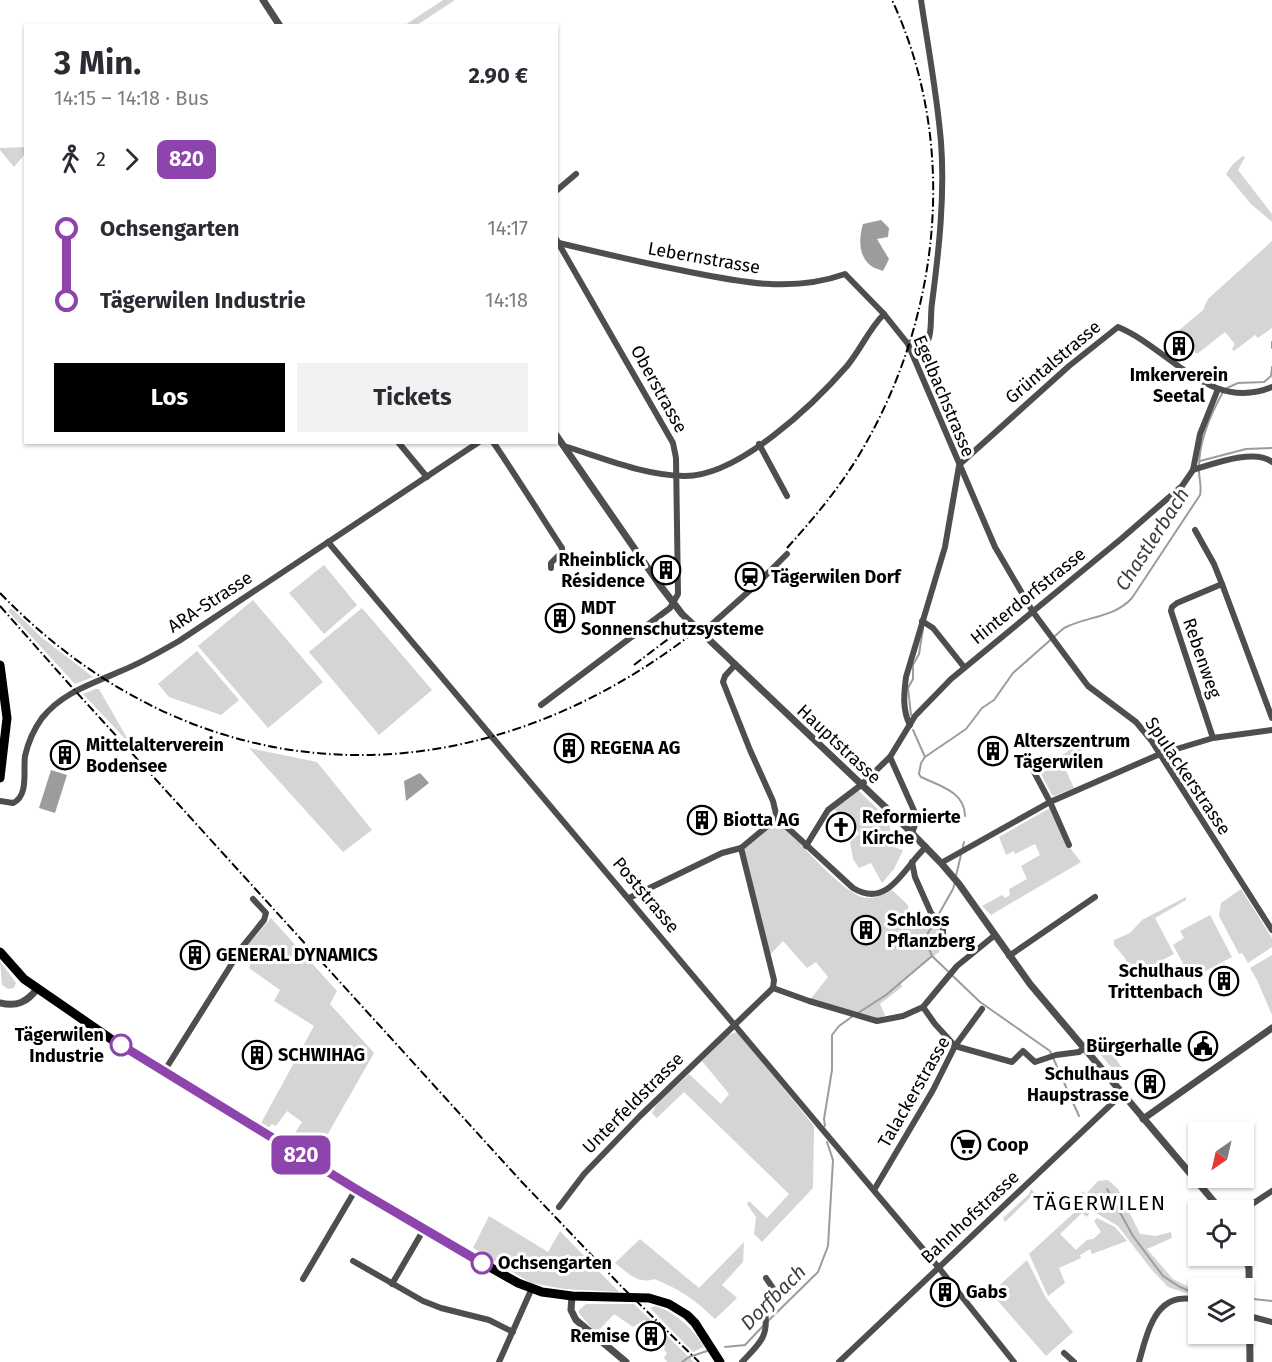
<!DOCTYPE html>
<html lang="de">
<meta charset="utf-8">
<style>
:root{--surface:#fff;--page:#f2f2f3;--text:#2b2b33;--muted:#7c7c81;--accent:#000}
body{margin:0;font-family:"Fira Sans",sans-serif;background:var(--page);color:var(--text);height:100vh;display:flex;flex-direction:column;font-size:22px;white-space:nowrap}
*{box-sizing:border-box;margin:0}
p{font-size:20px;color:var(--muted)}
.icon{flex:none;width:33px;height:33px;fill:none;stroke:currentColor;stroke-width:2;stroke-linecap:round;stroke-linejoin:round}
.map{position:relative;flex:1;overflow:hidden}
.side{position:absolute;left:24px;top:24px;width:534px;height:420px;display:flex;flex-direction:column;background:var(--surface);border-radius:0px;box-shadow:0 2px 4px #0004}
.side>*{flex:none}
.badge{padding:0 12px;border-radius:9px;font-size:21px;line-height:39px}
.needle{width:39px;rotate:214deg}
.controls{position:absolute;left:1188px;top:1122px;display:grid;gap:12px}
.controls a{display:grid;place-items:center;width:66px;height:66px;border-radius:0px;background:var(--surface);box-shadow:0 2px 4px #0004;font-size:30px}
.map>.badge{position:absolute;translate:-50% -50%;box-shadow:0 0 0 3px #fff}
.legs{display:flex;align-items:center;gap:9px;height:66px;padding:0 30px;font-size:20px}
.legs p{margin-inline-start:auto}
.headline{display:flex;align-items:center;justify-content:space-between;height:102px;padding:0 30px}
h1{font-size:33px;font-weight:700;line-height:45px}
.primary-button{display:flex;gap:12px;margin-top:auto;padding:12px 30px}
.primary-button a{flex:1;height:69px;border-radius:0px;background:var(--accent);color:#fff;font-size:24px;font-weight:700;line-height:69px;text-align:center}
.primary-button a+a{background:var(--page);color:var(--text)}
ul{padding:0 30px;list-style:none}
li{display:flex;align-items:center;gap:21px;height:72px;font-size:22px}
li i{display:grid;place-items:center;width:9px;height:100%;margin:0 8px;background:currentColor}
li i::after{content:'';width:15px;height:15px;margin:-8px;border:4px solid;border-radius:50%;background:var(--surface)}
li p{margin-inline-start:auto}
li:first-child i{background:linear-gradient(#0000 50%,currentColor 0)}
li:last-child i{background:linear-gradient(currentColor 50%,#0000 0)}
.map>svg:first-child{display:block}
.green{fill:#d5d5d5}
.water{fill:#9c9c9c}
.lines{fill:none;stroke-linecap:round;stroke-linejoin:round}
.stream{stroke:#9c9c9c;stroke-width:2}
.minor{stroke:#4e4e4e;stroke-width:6}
.tertiary{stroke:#4e4e4e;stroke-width:7}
.primary{stroke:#000;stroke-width:9}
.rail{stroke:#000;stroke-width:2;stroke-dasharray:9 3 1.5 3;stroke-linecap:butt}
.line-1-casing{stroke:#fff;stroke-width:14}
.line-1{stroke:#8e44ad;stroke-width:9}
.stop-1-dot{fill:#fff;stroke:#8e44ad;stroke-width:3}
.labels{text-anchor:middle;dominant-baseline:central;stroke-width:6;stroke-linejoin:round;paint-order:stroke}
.street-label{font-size:18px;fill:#000;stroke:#fff}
.poi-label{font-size:18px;font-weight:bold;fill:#000;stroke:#fff;text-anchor:start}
.stop-label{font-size:18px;font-weight:bold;fill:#000;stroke:#fff;text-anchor:end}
.water-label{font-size:20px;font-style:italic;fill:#3d3d3d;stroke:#fff}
.quarter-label{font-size:21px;letter-spacing:1.5px;fill:#000;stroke:#fff}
</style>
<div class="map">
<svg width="1272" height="1362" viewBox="0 0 1272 1362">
<rect width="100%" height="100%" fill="#fff"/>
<!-- green -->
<g class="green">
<polygon points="443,0 455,0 417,25 405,25"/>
<polygon points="25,147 25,154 14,167 0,150 0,148"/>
<polygon points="1243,156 1245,157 1238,170 1272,214 1272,222 1251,204 1226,174 1233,164"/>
<polygon points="1272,241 1272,328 1258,338 1255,335 1234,351 1232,349 1235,344 1225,332 1197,354 1176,333 1203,310 1208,299"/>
<polygon points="324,565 357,605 324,634 289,593"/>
<polygon points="253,600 323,682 268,728 198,646"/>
<polygon points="11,608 41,637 93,677 75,684 8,611"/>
<polygon points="362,608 432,690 379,735 309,652"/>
<polygon points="197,651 239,700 221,715 169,697 158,684"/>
<polygon points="95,689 99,689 131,745 83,694"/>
<path d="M1077 744 1087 748 1061 760 1074 788 1054 796 1052 795 1038 768C1052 760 1065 755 1077 744Z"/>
<polygon points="249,748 317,762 372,830 343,852"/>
<polygon points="858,790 890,821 890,846 903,850 894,869 882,883 871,863 859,868 853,859 850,842 859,834 858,831 834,809"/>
<polygon points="1050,808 1067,844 1081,862 991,915 982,906 1002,895 1005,898 1010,895 1009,889 1027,879 1021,866 1040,855 1035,844 1015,854 1014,851 1006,855 999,837"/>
<path d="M777 818C793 836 841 891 862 897 872 900 883 895 892 890L908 905 909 921 931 919 940 928 939 952 901 982 902 987 880 1004 885 1015 877 1021 809 1001 828 977 816 962 807 968 783 941 769 956 741 848Z"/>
<polygon points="1241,889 1272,938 1272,947 1248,963 1242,953 1239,954 1219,916 1221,903"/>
<polygon points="1186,897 1186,900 1155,918 1174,954 1130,977 1125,958 1114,945 1114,940 1130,933 1142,920"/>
<polygon points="1210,915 1232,957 1198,975 1190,976 1173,945 1184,938 1180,931"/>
<path d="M271 918 337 991 330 1004 374 1053 317 1153C306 1158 300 1151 291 1145V1139L302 1122 287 1111 276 1126 272 1124 268 1128 260 1125 314 1026 274 1001 280 990 249 968 253 959 246 947Z"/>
<polygon points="1272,955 1272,1015 1257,980 1250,968"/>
<polygon points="0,961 16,983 14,988 8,989 2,985"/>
<polygon points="737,1032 814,1126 813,1188 762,1242 754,1234 756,1217 747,1204 749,1201 767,1218 789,1194 684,1092 657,1118 652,1113 657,1104 689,1074 721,1104 729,1094 702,1061 728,1035"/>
<path d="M1112 1048 1115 1058 1125 1072 1123 1074C1113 1072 1106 1060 1099 1053Z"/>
<polygon points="1108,1180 1118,1189 1140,1234 1156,1236 1171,1232 1172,1238 1147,1249 1173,1279 1191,1288 1188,1294 1168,1287 1151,1269 1118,1226 1086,1207 1069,1204 1083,1191 1086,1194 1098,1181"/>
<polygon points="1031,1189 1035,1193 1005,1222 1003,1218 1029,1194"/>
<polygon points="1078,1209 1085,1210 1090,1212 1087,1217 1082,1213 1060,1234 1076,1250 1087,1240 1093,1239 1101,1232 1094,1221 1097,1218 1115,1227 1127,1241 1092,1254 1090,1249 1080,1255 1081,1258 1059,1268 1065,1283 1048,1296 1029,1254"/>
<polygon points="489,1216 548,1252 560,1231 619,1292 564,1289 531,1283 473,1248"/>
<path d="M640 1239 699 1288 744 1242 743 1262 722 1285 737 1298 715 1319C694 1299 681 1290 654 1279 638 1285 627 1272 615 1263Z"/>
<polygon points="1027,1260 1046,1298 1073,1332 1046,1356 991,1293"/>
<polygon points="586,1304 634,1304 694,1362 667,1362 664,1358 667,1353 664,1350 665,1347 651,1327 644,1320 633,1327 614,1314 600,1329 594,1331 579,1313 579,1310"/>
<path d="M656 1306C678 1314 692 1328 704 1347L693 1352 650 1308Z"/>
</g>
<!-- water -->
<g class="water">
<path d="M881 220 889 228 888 237 877 239 889 259 883 271C879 269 873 268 870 265 858 255 859 237 863 224Z"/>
<polygon points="51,770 67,775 55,813 39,808"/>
<polygon points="420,773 429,783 406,801 404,781"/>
</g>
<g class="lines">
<!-- stream -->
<g class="stream">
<polyline points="1272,342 1272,348"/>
<polyline points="1227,388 1238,383 1264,382 1271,376 1272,367"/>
<polyline points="1200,461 1246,449 1272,448"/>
<polyline points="911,715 908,688 913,679 913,665 919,654 923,629"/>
<polyline points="913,730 925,757"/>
<path d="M965 816C965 792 940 786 921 777L919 774 921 763 925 757 966 729 982 708 994 700 1013 673 1064 628C1087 616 1114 618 1132 598L1200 495C1202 486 1199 480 1199 471 1198 445 1210 415 1223 392"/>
<polyline points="956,876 964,842"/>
<polyline points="955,882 953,889 928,933 926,942 932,956 980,1002 1050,1051 1079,1116"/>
<polyline points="858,1013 886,995 932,956"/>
<polyline points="825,1126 824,1119 832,1070 832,1035 839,1026 853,1016"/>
<polyline points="1107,1189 1133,1236 1163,1276 1180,1287 1198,1295"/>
<polyline points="1244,1298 1272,1301"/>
<polyline points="767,1322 818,1272 828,1246 833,1160 827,1142"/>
<polyline points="725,1347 745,1345 763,1326"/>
<polyline points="682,1362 689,1357 707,1351"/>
</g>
<!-- minor -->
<g class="minor">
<polyline points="556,191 576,174"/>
<path d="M559 243C601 253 643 263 685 271 739 282 792 293 845 274L884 314 908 344 995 547 1033 612 1088 686 1136 722 1151 740 1272 930"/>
<path d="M914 355C936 344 929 324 932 303 939 250 945 195 941 142 937 94 928 47 921 0"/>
<polyline points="398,442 427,477"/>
<path d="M493 442C517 477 539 513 562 548V552L551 563V568"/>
<polyline points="759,444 787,496"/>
<path d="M564 446C603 458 642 475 684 476 738 477 814 404 847 366 861 349 869 329 884 314"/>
<path d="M960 464 1069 366 1118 327C1169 348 1210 413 1272 387"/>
<path d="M1193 470C1213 464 1255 448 1272 462"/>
<polyline points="1195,530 1214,564 1222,584"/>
<polyline points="328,542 939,1268 1014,1362"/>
<polyline points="922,621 933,628 964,667"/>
<polyline points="701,634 757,584 787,554"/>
<polyline points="734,666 725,676 723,682 750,750 773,801 777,818"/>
<polyline points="541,705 670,608 678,594 676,458 673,443 556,239"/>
<path d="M910 725C902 710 904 693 906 677L945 547 959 466"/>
<polyline points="1213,738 1171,611 1172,607 1177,603 1222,584 1272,718"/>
<polyline points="1025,755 1050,802 1069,845"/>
<path d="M0 801 13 803C29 796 23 770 25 756 28 743 34 729 42 718 63 692 92 684 121 671 141 663 160 652 179 641L479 442"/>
<path d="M777 818 853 888C889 910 905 865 926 847"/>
<polyline points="912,833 915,825 916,815 890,757 915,716 951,679 1121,539 1182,486 1193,470 1200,434 1218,389"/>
<polyline points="806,846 828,810 861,785 890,757"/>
<polyline points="912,862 915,877 931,913 943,926 943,941"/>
<polyline points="941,863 1050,802 1160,754 1213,738 1272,730"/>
<polyline points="629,898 722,853 741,848"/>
<polyline points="1009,956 1095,897"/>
<polyline points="773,988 774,980 741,848 777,818"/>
<polyline points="923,1007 935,1024 955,1046 1012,1062 1023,1051 1035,1062 1056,1055 1079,1052 1083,1049"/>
<polyline points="165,1070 243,946 264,920 266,913 253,899"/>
<polyline points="874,1190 933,1090 955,1046 982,1009"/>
<polyline points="559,1207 584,1174 640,1116 773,988 809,1001 877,1021 903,1016 923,1007 957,966 995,935"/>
<polyline points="1243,1210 1272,1191"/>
<polyline points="353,1261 423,1301 441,1308 489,1320 513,1332"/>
<polyline points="303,1279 356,1189"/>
<polyline points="392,1284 424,1229"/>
<polyline points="763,1313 779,1297 766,1278"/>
<polyline points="1249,1316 1272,1322"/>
<polyline points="1064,1353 1074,1362"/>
<polyline points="499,1362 532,1288"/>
<path d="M742 1362C759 1344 769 1337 765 1312"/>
<polyline points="839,1362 1122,1094"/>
<path d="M1139 1362C1145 1341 1152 1303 1179 1299 1185 1298 1192 1299 1198 1299"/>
</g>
<!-- tertiary -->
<g class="tertiary">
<polyline points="263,0 280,26"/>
<polyline points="556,435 659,584 682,614 902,823 941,863 959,884 1030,984 1221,1210"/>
<path d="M0 1003C17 1007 27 1002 37 989"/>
<polyline points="1143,1119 1272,1028"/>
<polyline points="1244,1247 1249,1269 1250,1362"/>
<polyline points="572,1296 571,1310 576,1320 626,1362"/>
</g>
<!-- primary -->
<g class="primary">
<polyline points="0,665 7,718 0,778"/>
<polyline points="0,952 24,979 111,1039 356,1189 463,1252 518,1283 542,1292 572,1296 649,1298 669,1304 687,1315 695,1323 720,1362"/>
</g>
<!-- rail -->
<g class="rail">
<path d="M787 548C815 517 841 486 862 450 941 315 959 144 892 0"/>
<path d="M0 593C198 798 469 805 692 634"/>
<polyline points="0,606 69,684 520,1180 621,1286 699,1362"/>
<polyline points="634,665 684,627"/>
</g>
</g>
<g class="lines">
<!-- line-1 casing -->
<g class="line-1-casing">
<polyline id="line-1" points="121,1045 356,1189 482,1263"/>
</g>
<!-- line-1 -->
<use href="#line-1" class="line-1"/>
</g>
<!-- icons -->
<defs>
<g id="building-ring" transform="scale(1.5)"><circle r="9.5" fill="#fff" stroke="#000" stroke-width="1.5"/><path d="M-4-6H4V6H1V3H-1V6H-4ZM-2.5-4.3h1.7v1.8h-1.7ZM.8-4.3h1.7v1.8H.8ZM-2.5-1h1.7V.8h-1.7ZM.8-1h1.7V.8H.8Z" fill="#000"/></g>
<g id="station-ring" transform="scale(1.5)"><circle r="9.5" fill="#fff" stroke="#000" stroke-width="1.5"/><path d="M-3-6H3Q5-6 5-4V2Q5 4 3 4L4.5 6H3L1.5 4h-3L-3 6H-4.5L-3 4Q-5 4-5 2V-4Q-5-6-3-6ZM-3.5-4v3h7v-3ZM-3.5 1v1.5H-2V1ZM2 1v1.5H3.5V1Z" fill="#000"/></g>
<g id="church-ring" transform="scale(1.5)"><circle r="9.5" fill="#fff" stroke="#000" stroke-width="1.5"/><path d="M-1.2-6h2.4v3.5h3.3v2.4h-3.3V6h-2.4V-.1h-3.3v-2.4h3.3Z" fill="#000"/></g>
<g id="civic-ring" transform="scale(1.5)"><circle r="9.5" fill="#fff" stroke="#000" stroke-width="1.5"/><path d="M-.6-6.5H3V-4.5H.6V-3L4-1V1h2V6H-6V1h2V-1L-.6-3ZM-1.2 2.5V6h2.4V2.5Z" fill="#000"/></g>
<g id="supermarket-ring" transform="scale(1.5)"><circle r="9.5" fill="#fff" stroke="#000" stroke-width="1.5"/><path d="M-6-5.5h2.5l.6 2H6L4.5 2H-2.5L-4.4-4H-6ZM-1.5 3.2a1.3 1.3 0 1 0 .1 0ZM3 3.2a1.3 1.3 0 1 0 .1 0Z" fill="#000"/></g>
</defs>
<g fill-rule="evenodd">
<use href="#building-ring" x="1179" y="346"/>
<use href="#building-ring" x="666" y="570"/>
<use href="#station-ring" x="750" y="577"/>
<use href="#building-ring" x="560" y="618"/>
<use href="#building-ring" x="569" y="748"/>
<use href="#building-ring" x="993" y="751"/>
<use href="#building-ring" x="65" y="755"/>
<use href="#building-ring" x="702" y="820"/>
<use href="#church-ring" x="841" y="827"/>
<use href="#building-ring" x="866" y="930"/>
<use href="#building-ring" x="195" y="955"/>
<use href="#building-ring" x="1224" y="981"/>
<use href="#civic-ring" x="1203" y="1046"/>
<use href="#building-ring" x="257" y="1055"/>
<use href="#building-ring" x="1150" y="1084"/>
<use href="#supermarket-ring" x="966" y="1145"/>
<use href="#building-ring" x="945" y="1292"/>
<use href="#building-ring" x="651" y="1336"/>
</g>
<!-- markers -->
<g class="stop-1-dot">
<circle cx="121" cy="1045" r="10"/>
<circle cx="482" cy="1263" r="10"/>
</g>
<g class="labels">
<!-- street labels -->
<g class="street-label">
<text transform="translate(704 258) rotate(10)">Lebernstrasse</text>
<text transform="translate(1053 362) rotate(-40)">Grüntalstrasse</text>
<text transform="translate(659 389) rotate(61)">Oberstrasse</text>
<text transform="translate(944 396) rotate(67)">Egelbachstrasse</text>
<text transform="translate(1028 596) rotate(-39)">Hinterdorfstrasse</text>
<text transform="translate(210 602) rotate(-33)">ARA-Strasse</text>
<text transform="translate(1202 658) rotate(71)">Rebenweg</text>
<text transform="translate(839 744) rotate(43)">Hauptstrasse</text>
<text transform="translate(1188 776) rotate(56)">Spulackerstrasse</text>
<text transform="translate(646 895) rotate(50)">Poststrasse</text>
<text transform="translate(914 1092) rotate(-60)">Talackerstrasse</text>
<text transform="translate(633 1103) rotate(-45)">Unterfeldstrasse</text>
<text transform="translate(970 1217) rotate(-43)">Bahnhofstrasse</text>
</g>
<!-- poi labels -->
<g class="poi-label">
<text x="1179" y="375" text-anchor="middle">Imkerverein<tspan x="1179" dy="21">Seetal</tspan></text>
<text x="645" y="560" text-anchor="end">Rheinblick<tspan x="645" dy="21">Résidence</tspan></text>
<text x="771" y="577">Tägerwilen Dorf</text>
<text x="581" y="608">MDT<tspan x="581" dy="21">Sonnenschutzsysteme</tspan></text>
<text x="1014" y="741">Alterszentrum<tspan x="1014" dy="21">Tägerwilen</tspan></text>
<text x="86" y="745">Mittelalterverein<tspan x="86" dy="21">Bodensee</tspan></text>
<text x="590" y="748">REGENA AG</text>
<text x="862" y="817">Reformierte<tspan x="862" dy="21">Kirche</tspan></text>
<text x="723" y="820">Biotta AG</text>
<text x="887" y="920">Schloss<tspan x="887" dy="21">Pflanzberg</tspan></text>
<text x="216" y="955">GENERAL DYNAMICS</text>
<text x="1203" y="971" text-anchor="end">Schulhaus<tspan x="1203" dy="21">Trittenbach</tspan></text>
<text x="1182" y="1046" text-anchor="end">Bürgerhalle</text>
<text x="278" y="1055">SCHWIHAG</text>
<text x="1129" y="1074" text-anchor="end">Schulhaus<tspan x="1129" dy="21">Haupstrasse</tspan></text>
<text x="987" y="1145">Coop</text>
<text x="966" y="1292">Gabs</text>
<text x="630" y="1336" text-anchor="end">Remise</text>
</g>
<!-- stop labels -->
<g class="stop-label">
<text x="104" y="1035">Tägerwilen<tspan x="104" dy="21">Industrie</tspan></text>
<text x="498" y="1263" text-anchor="start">Ochsengarten</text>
</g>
<!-- water labels -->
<g class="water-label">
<text transform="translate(1152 539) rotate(-57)">Chastlerbach</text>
<text transform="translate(773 1297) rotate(-45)">Dorfbach</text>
</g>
<!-- quarter labels -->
<g class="quarter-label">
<text x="1100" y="1203">TÄGERWILEN</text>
</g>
</g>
</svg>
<div class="controls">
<a><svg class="needle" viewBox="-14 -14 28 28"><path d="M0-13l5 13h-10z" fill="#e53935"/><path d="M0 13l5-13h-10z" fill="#7c7c81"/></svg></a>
<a><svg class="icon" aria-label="locate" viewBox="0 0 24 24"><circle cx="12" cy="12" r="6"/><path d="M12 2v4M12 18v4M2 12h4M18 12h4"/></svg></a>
<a><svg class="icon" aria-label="layers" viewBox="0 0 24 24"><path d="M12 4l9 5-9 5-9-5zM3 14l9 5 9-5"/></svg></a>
</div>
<b class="badge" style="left:301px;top:1155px;background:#8e44ad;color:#fff">820</b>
<section class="side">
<div class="headline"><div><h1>3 Min.</h1><p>14:15 – 14:18 · Bus</p></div><b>2.90 €</b></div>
<div class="legs"><svg class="icon" aria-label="walk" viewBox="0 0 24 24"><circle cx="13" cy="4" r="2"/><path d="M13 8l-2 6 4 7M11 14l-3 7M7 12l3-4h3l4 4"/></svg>2<svg class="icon" aria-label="forward" viewBox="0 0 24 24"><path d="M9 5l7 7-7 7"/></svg><b class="badge" style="background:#8e44ad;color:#fff">820</b></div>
<ul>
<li><i style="color:#8e44ad"></i><b>Ochsengarten</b><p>14:17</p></li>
<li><i style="color:#8e44ad"></i><b>Tägerwilen Industrie</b><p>14:18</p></li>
</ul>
<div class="primary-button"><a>Los</a><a>Tickets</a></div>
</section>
</div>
